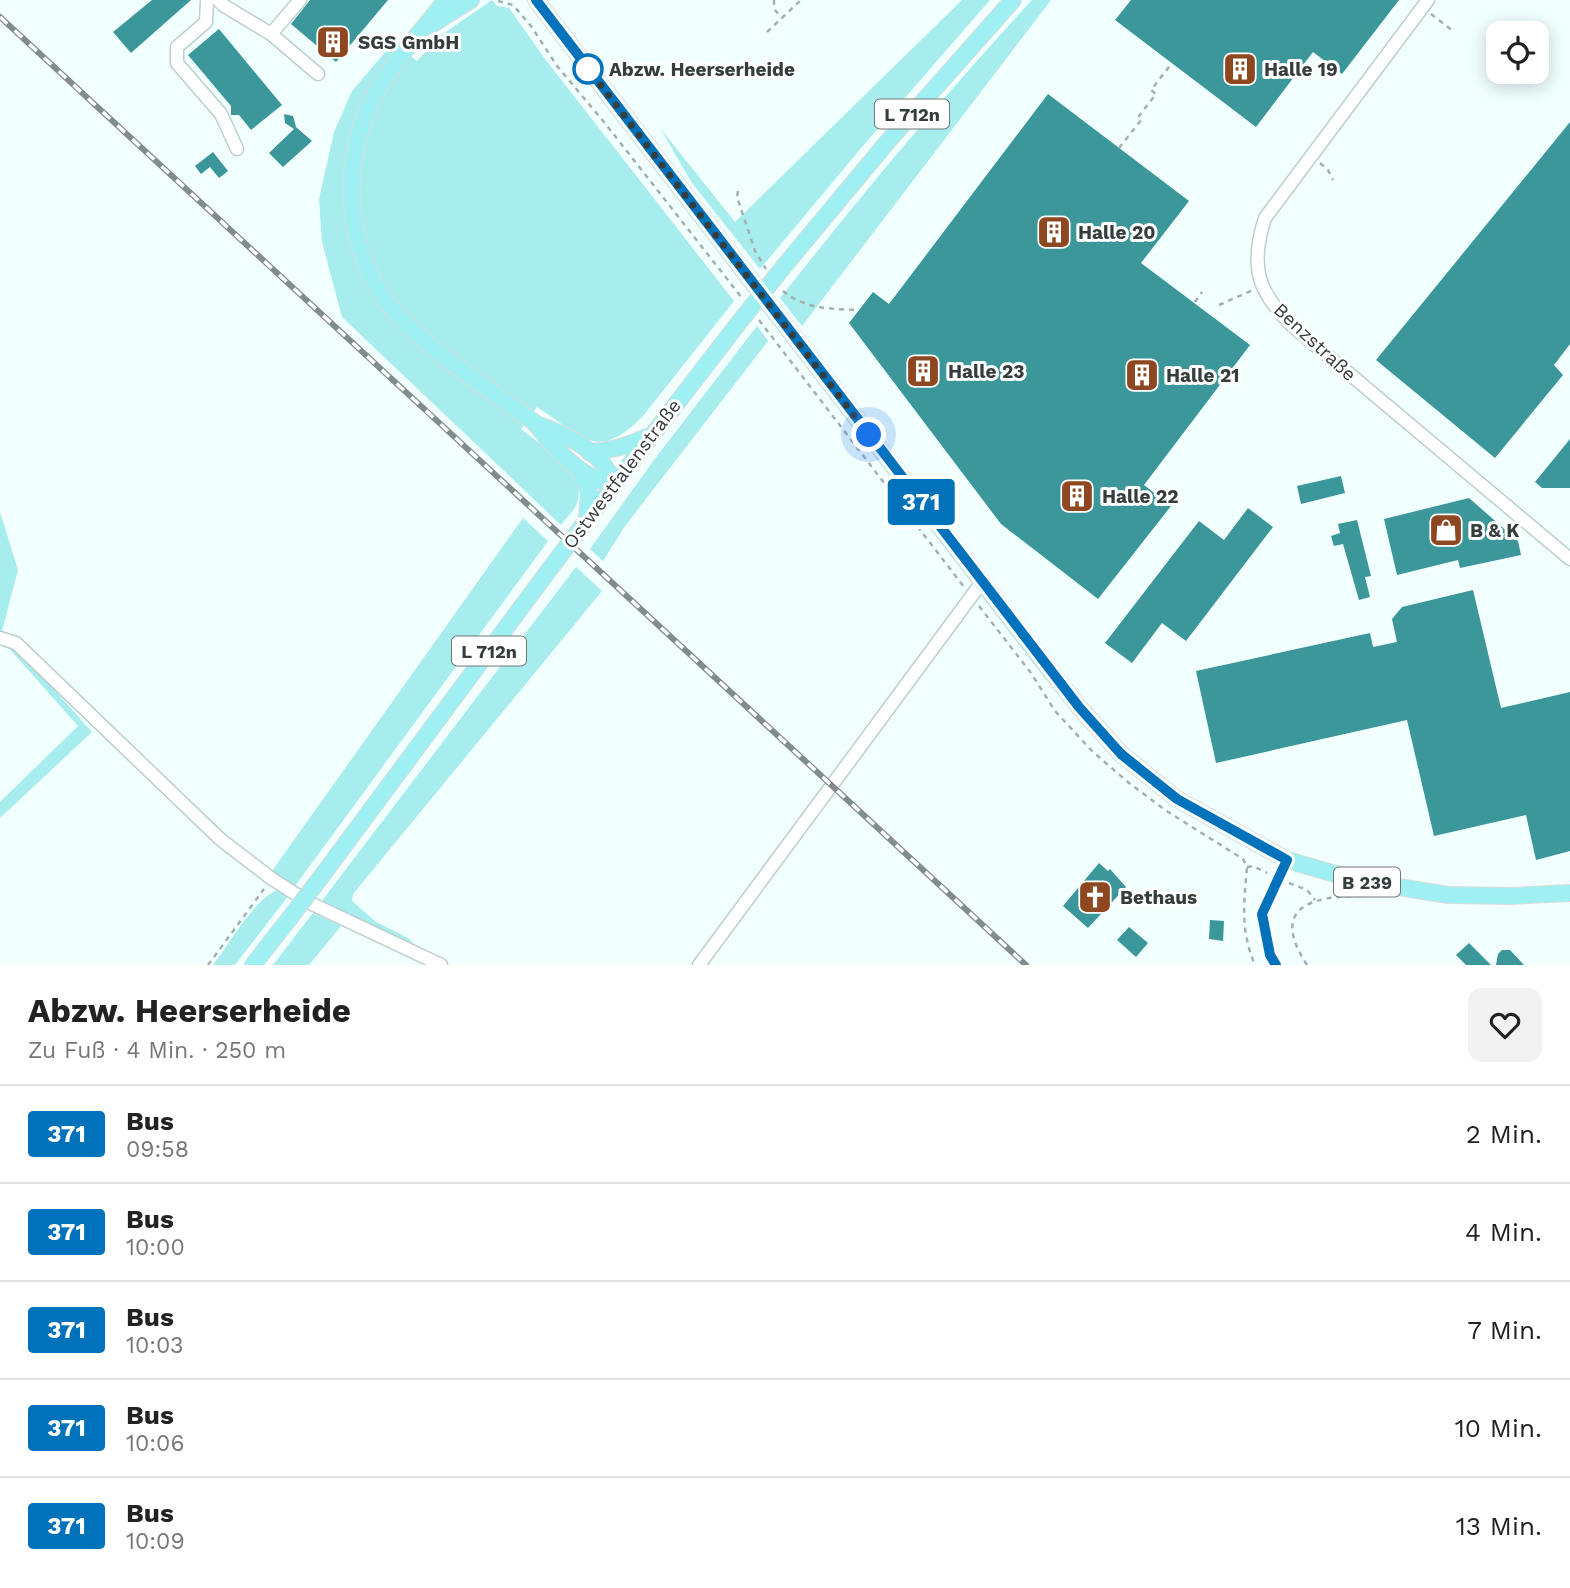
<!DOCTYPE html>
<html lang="de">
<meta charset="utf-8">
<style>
:root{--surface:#fff;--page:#f2f2f2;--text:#222;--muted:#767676;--line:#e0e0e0}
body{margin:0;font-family:"Work Sans",sans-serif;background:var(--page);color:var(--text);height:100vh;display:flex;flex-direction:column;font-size:26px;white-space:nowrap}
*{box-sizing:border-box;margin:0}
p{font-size:23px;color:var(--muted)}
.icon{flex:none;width:38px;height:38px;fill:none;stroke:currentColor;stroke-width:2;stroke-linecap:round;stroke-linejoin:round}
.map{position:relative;height:965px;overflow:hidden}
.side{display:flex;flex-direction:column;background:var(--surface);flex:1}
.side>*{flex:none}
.badge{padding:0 14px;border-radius:5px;font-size:24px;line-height:46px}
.buttons{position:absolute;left:1486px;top:21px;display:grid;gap:14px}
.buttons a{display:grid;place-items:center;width:63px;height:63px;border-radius:14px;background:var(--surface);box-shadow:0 4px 18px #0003;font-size:35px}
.you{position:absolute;width:35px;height:35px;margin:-18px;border:5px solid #fff;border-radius:50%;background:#1a73e8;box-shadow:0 0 0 10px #1a73e833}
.map>.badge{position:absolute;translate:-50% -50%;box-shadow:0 0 0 4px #fff}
.round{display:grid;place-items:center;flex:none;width:74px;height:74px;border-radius:14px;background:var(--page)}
.summary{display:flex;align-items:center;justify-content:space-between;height:119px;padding:0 28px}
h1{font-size:33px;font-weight:700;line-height:52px}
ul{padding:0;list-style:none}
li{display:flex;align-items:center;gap:21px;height:98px;padding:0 28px;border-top:2px solid var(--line)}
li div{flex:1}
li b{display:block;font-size:26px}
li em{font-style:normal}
li .badge{min-width:77px;font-weight:700;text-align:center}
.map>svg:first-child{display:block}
.green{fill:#a7edee}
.building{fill:#3b9799}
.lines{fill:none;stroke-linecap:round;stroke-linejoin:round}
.minor-casing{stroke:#becece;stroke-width:15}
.major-casing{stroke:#dbdcdc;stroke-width:18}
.path{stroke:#a5afaf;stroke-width:2.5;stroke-dasharray:5 5;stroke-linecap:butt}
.minor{stroke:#fff;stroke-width:12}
.major{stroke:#9ef0f2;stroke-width:16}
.rail-casing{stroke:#838c8c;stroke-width:6}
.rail{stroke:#fff;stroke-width:3.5;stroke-dasharray:10;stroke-linecap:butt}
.major-bridge-casing{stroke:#dbdcdc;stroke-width:18;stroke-linecap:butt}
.major-bridge{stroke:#9ef0f2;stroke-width:16}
.line-casing{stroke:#fff;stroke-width:16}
.line{stroke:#0072bc;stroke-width:10}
.walk{stroke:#363d3d;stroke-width:7;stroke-dasharray:0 12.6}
.stop-dot{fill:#fff;stroke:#0072bc;stroke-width:3.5}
.labels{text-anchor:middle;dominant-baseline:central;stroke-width:6;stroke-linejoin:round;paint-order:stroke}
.shield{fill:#fff;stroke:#727777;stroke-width:2}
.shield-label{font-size:18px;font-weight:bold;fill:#363d3d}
.poi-label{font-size:19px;font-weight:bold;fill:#363d3d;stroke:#fff;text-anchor:start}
.stop-label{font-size:19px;font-weight:bold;fill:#363d3d;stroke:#fff;text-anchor:start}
.street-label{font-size:19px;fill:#363d3d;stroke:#fff}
</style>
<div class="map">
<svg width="1570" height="965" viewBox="0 0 1570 965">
<rect width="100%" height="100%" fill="#f2ffff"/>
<!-- green -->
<g class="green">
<path d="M492 0 497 6 509 8 545 59 734 301 643 416C596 464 581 435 537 407L521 429C539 444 589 474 577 503 574 511 566 518 561 525L342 317 322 242 319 199 334 132 352 91 393 43 417 61 443 34Z"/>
<polygon points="962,0 990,0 862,147 760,269 692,183 660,128 735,222"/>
<path d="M1032 0H1051L802 326 780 298C861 196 943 96 1032 0Z"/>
<polygon points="757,326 768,341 625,526 603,561 590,549 654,460"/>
<polygon points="0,512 18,570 2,631 92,732 0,818 0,802 78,726 6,645 0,644"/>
<polygon points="523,518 548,541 295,886 272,871"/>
<polygon points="576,567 602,591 353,894 352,901 376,922 408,938 419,950 321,902"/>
<path d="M277 890 289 895 235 965H213C230 943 252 902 277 890Z"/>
<polygon points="313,913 341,926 309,965 273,965"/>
</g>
<!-- building -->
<g class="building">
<polygon points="152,0 191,0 131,53 113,32"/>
<polygon points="310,0 388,0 336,62 291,24"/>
<polygon points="1131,0 1399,0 1342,74 1313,52 1256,127 1115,20"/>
<polygon points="219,29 282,105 251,130 239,115 231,115 231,106 188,55"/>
<polygon points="1048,94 1189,201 1141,263 1250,345 1144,485 1171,506 1098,599 1001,524 849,323 873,292 889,304"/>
<polygon points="284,114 293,116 296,127 312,141 283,167 269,153 294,129 285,123"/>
<polygon points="1570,122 1570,344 1554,365 1563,375 1495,458 1376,360"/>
<polygon points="213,152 228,171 219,178 210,167 201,174 195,166"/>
<polygon points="1570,439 1570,488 1542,488 1535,482"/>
<polygon points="1341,476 1345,493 1301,504 1297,486"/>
<polygon points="1469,498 1518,541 1521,555 1460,568 1458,560 1397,575 1384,519"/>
<polygon points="1248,508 1273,527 1186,641 1162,623 1132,663 1105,643 1199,521 1224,540"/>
<polygon points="1357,520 1371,576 1365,577 1370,597 1359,600 1343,544 1334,546 1331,536 1340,533 1338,524"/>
<polygon points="1473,590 1501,708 1570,692 1570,851 1536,860 1526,815 1434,836 1407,720 1216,763 1196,671 1370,633 1373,647 1397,642 1392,619 1402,607"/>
<polygon points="1099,863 1108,871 1110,869 1126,887 1088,928 1063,906"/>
<polygon points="1210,920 1224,921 1223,941 1209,939"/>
<polygon points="1129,927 1148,943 1136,957 1117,940"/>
<polygon points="1469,943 1491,965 1466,965 1456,955"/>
<polygon points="1502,950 1510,950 1524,965 1496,965 1498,954"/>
</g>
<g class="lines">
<!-- minor casing -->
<g class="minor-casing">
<g id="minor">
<polyline points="207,0 206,22 177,47 177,63 221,114 237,149"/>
<polyline points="218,0 223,5 271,34 318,74"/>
<path d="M1428 0 1265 218C1249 268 1258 294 1296 329L1570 559"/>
<polyline points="271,34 300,0"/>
<polyline points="0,638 16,643 220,839 272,879 310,903 441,965"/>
<polyline points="699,965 982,582"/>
<polyline points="1276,965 1270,955 1262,914 1287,860"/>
</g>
</g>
<!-- major casing -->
<g class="major-casing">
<g id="major">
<path d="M446 0C421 32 392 62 373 98 339 162 345 254 393 310 428 351 491 390 535 423 553 447 582 480 613 484"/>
<polyline points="536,0 1042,660 1079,707 1121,754 1177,799 1287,860 1356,880 1448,895 1510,896 1570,893"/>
<polyline points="431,25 471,0"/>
<polyline points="785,265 889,140 1013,0"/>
<path d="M536 424C565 434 605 452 613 484"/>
<path d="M589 452C611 451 628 446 647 437"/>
<polyline points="579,469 589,492 587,518"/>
<polyline points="587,520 737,325"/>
<polyline points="321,877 549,570"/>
<polyline points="253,965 289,919"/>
</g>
</g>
<!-- path -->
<g class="path">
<polyline points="774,0 774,9 782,18"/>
<polyline points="498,1 513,5 531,26 557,66 604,122 742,298"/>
<polyline points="1431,14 1453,31"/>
<polyline points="767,32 801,0"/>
<polyline points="1119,148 1142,119 1139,116 1156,94 1151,90 1172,63"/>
<polyline points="1320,163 1328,170 1333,180"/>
<polyline points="738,191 737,197 755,251 766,269"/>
<path d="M783 291C804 309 832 309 859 310"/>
<polyline points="1195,302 1202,292"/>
<polyline points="1219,305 1253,290"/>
<polyline points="759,320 964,587"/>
<path d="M979 606 1031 673 1055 711 1092 751 1129 783 1165 810 1243 859 1247 867C1244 903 1240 930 1255 965"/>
<polyline points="1247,867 1253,866 1267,873"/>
<polyline points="1289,883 1307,890 1315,900"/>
<polyline points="208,965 264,889"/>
<path d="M1307 965C1269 907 1311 896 1362 896"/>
</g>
<!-- minor -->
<use href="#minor" class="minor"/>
<!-- major -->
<use href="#major" class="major"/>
<!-- rail casing -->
<g class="rail-casing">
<polyline id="rail" points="0,17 1026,965"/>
</g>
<!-- rail -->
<use href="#rail" class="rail"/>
<!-- major-bridge casing -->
<g class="major-bridge-casing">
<g id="major-bridge">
<polyline points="737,325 785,265"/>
<polyline points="549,570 587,520"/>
<polyline points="289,919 321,877"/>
</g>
</g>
<!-- major-bridge -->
<use href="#major-bridge" class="major-bridge"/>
</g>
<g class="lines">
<!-- line casing -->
<g class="line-casing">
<polyline id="line" points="536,0 1079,707 1121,754 1177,799 1287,860 1262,914 1270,955 1276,965"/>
</g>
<!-- line -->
<use href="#line" class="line"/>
<!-- walk -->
<polyline class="walk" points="588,69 583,62 869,435"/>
</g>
<!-- icons -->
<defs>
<g id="building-square" transform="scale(1.75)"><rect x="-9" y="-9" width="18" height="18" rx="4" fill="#8e4821" stroke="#fff"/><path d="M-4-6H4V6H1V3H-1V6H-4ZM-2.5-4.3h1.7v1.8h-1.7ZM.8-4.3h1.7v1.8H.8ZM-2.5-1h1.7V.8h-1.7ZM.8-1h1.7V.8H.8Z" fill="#fff"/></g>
<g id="shop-square" transform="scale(1.75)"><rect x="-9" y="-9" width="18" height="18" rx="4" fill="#8e4821" stroke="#fff"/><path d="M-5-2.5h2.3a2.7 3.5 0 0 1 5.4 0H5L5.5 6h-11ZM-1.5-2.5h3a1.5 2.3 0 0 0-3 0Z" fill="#fff"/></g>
<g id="church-square" transform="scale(1.75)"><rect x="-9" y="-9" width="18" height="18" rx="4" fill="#8e4821" stroke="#fff"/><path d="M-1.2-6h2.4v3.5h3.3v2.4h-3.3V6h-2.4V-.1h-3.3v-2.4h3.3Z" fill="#fff"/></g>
</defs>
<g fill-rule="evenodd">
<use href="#building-square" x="333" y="42"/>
<use href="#building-square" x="1240" y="69"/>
<use href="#building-square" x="1054" y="232"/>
<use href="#building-square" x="923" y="371"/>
<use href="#building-square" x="1142" y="375"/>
<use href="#building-square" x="1077" y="496"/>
<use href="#shop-square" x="1446" y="530"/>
<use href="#church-square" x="1095" y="897"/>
</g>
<!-- markers -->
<circle class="stop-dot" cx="588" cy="69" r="14"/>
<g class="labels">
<!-- shield labels -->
<g class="shield">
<rect x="875" y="99.5" width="74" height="29" rx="5"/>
<rect x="452" y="636.5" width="74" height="29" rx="5"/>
<rect x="1334" y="867.5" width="66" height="29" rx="5"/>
</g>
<g class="shield-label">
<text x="912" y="114">L 712n</text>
<text x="489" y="651">L 712n</text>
<text x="1367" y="882">B 239</text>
</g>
<!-- poi labels -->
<g class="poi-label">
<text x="358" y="42">SGS GmbH</text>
<text x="1264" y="69">Halle 19</text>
<text x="1078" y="232">Halle 20</text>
<text x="948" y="371">Halle 23</text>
<text x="1166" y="375">Halle 21</text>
<text x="1102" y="496">Halle 22</text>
<text x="1470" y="530">B &amp; K</text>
<text x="1120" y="897">Bethaus</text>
</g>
<!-- stop labels -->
<g class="stop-label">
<text x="609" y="69">Abzw. Heerserheide</text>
</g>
<!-- street labels -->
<g class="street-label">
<text transform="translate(1315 342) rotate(43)">Benzstraße</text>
<text transform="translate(622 474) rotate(-53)">Ostwestfalenstraße</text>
</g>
</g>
</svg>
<div class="buttons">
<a><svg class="icon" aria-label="locate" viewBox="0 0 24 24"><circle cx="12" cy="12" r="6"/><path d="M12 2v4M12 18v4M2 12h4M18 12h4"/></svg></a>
</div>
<div class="you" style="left:869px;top:435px"></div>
<b class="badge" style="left:921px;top:502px;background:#0072bc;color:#fff">371</b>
</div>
<section class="side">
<div class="summary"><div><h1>Abzw. Heerserheide</h1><p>Zu Fuß · 4 Min. · 250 m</p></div><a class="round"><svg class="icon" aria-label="heart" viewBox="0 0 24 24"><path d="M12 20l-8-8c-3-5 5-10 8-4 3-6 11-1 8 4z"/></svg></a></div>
<ul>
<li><span class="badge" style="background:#0072bc;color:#fff">371</span><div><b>Bus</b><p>09:58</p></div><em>2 Min.</em></li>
<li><span class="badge" style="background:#0072bc;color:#fff">371</span><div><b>Bus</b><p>10:00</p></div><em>4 Min.</em></li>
<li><span class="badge" style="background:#0072bc;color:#fff">371</span><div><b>Bus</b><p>10:03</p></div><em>7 Min.</em></li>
<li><span class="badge" style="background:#0072bc;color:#fff">371</span><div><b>Bus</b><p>10:06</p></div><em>10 Min.</em></li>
<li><span class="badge" style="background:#0072bc;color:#fff">371</span><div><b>Bus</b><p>10:09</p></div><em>13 Min.</em></li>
</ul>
</section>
